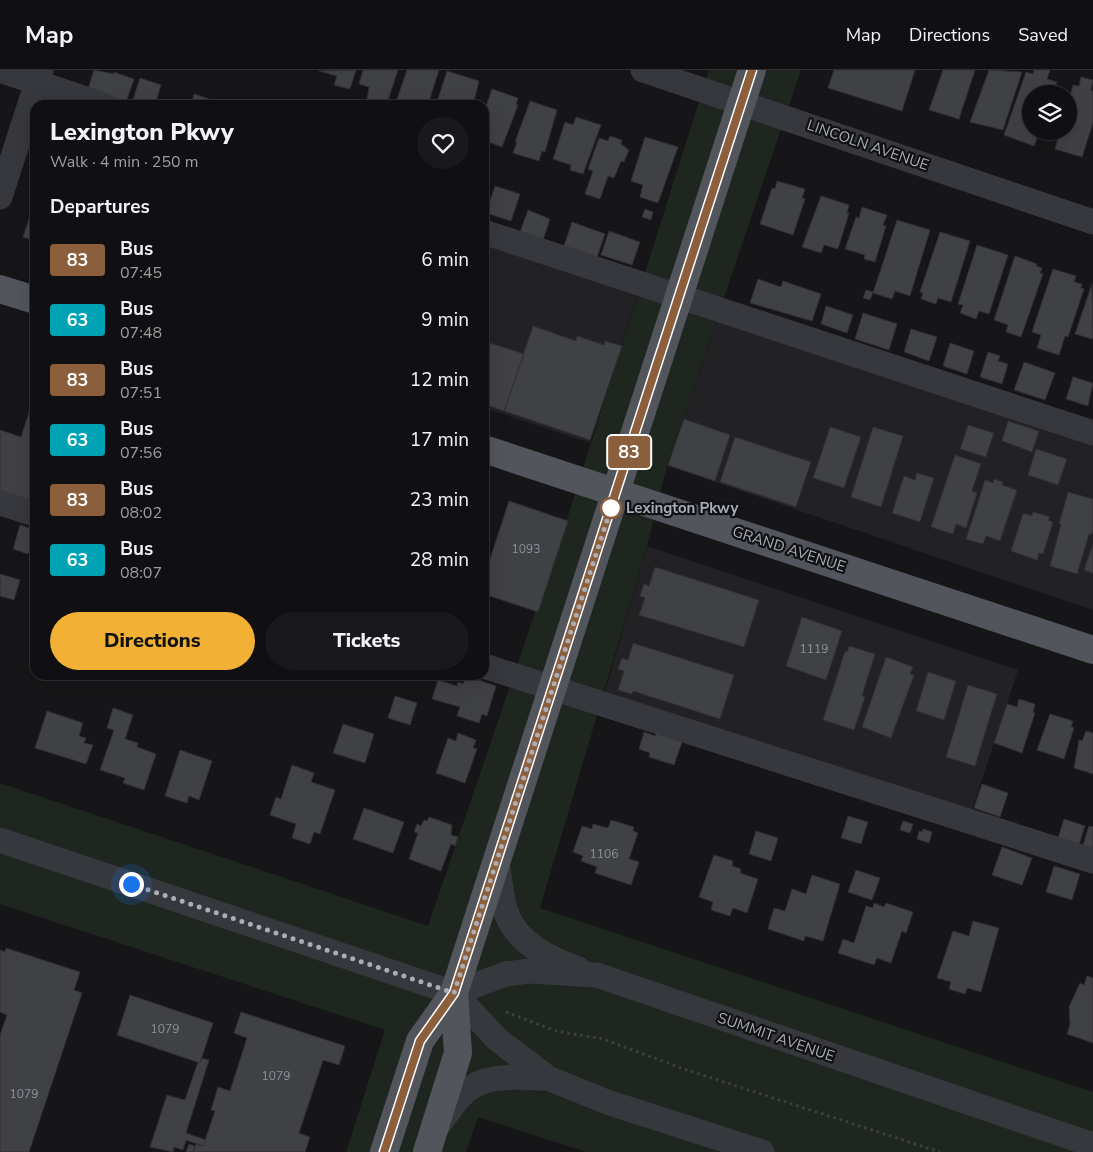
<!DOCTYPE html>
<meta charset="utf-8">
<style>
:root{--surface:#101012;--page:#19191b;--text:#f1f3f6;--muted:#9c9d9f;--line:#303032;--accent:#f2b134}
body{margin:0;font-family:"Nunito Sans",sans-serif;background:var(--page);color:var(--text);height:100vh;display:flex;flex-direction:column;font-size:19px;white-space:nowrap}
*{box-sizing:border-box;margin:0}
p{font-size:16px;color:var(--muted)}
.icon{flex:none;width:28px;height:28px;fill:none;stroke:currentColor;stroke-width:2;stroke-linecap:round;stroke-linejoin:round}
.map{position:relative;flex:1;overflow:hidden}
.sheet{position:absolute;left:30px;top:30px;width:459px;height:580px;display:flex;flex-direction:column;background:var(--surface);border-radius:15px;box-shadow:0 5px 20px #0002,0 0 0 1px var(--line)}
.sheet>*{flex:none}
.badge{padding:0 10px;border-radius:4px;font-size:18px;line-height:32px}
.controls{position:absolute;left:1022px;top:15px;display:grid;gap:10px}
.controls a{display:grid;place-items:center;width:55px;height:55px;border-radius:50%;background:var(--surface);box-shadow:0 5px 20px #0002,0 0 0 1px var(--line);font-size:25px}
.you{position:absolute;width:25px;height:25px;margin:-12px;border:4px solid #fff;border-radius:50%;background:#1a73e8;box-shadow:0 0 0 8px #1a73e833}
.map>.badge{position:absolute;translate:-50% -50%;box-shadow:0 0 0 2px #fff}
h2{padding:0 20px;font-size:19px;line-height:45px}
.round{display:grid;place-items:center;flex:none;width:52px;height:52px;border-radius:26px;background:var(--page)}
.headline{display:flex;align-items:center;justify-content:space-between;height:85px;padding:0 20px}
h1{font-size:24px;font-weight:800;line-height:38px}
.button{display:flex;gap:10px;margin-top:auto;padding:10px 20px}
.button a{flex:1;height:58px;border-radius:30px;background:var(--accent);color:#111;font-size:20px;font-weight:800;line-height:58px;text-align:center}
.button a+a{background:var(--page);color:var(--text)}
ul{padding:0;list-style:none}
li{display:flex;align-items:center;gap:15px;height:60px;padding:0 20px}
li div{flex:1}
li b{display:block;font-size:19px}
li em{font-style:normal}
li .badge{min-width:55px;font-weight:700;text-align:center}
header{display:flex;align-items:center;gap:30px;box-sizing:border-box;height:70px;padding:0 25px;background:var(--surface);border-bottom:1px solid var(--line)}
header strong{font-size:24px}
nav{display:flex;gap:28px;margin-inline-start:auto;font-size:18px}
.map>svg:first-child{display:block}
.built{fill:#222225}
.green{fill:#1e261f}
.building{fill:#404145;stroke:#303034}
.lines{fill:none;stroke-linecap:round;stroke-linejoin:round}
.path{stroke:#3d3f44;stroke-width:3;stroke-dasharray:2.5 4;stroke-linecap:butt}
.minor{stroke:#37383d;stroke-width:25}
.major{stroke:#53555c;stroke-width:28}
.line-casing{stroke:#fff;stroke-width:11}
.line{stroke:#8b5e3c;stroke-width:8}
.walk{stroke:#a8adb8;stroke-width:5;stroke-dasharray:0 9}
.stop-dot{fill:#fff;stroke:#8b5e3c;stroke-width:2.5}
.labels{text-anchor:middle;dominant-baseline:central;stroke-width:4.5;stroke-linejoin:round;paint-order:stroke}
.number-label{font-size:12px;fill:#8e929b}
.street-label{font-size:15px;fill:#a8adb8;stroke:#111113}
.stop-label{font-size:15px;font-weight:bold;fill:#a8adb8;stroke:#111113;text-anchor:start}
</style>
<header>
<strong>Map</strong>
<nav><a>Map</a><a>Directions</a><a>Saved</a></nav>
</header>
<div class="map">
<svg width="1093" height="1082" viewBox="0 0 1093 1082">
<rect width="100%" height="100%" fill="#161618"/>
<!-- built -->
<g class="built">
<polygon points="484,167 640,218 590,373 484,338"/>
<polygon points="717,249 1093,373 1093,540 667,396"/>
<polygon points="647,476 1018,600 969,749 603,629"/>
</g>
<!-- green -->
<polygon class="green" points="709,0 801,0 667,396 647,476 540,838 1093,1022 1093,1082 586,1082 478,1047 466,1082 346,1082 385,960 0,834 0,713 428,856 567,449"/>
<!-- building -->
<g class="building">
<polygon points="94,0 114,4 114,2 134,9 126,32 88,19"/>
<polygon points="356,0 350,19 334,15 337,6 319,1"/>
<polygon points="363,0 398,0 388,30 386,29 384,34 367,29 369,17 359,14"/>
<polygon points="407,0 439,0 428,35 395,35"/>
<polygon points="834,0 915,0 902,41 828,18"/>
<polygon points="943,0 975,0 959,49 929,40"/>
<polygon points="989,0 1022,2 1003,60 970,52"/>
<polygon points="1034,0 1050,0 1047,9 1057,12 1053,24 1031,24 1031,61 1040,61 1034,76 1004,65 1026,2 1033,4"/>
<polygon points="447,1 479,11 473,35 436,35"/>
<polygon points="1081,7 1093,10 1091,21 1093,21 1093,53 1082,87 1055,79 1060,61 1069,61 1069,31 1073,15 1079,16"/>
<polygon points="140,8 161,15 155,35 141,35 132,32"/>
<polygon points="492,19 518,28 516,35 518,35 502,77 486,71 490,60 484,58 484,42"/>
<polygon points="194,24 218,32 217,35 191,35"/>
<polygon points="530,31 557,40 545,82 542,81 539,91 513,83 517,72 515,72"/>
<polygon points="576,47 601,55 583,104 570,100 571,95 553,89 565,52 573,55"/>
<polygon points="610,66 622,70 621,74 629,80 624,92 621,91 614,108 608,106 600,129 585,124 593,101 588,99 599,68 608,71"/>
<polygon points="645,67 678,77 658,133 640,127 643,115 631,111"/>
<polygon points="777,111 805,119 802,128 805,129 793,165 760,154 772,118 775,119"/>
<polygon points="495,116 520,124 511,151 486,143"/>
<polygon points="821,126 849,135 847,143 849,143 838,179 824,175 821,183 802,177"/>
<polygon points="35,131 35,191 29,169 23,167"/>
<polygon points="862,137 887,145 883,155 886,156 875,192 864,189 865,185 845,179 856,147 859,148"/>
<polygon points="645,139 653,142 651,150 642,147"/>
<polygon points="528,140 550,149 543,170 520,162"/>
<polygon points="897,150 930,160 910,226 895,221 892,229 873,223"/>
<polygon points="572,152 605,164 597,187 564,176"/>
<polygon points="609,161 640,172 632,195 601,185"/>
<polygon points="940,162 970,171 951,232 938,228 936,234 921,229 923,223 920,222"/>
<polygon points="977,175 1008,185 989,244 979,241 976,249 960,243 963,235 958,234"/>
<polygon points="1015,186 1037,194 1036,196 1042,198 1040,203 1043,204 1021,267 1006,262 1008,255 994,250"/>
<polygon points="1053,199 1076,206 1074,212 1082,214 1081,218 1084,219 1068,267 1065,266 1059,285 1037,278 1041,265 1032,262"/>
<polygon points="758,209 781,217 783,211 821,224 812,251 750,233"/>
<polygon points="1092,214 1093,267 1092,269 1075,264"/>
<polygon points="866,220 873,222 870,230 863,228"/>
<polygon points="826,236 853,245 847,263 821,254"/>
<polygon points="863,243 897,254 889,280 855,269"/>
<polygon points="533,256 576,271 577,266 604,275 605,271 622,276 590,370 504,341"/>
<polygon points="911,259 937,267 929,291 904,282"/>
<polygon points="484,271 524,284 504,341 484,334"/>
<polygon points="950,273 974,281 967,304 943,296"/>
<polygon points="988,282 1000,286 998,291 1008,294 1002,314 980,307"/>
<polygon points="1024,292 1055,303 1045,330 1014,320"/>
<polygon points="1073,307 1093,313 1088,336 1066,329"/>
<polygon points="35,324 35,434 0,423 0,360 21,367"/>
<polygon points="684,349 730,365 715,411 668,395"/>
<polygon points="1008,351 1039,361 1032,382 1002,371"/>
<polygon points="968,355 994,363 986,387 960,379"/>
<polygon points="830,357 861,367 844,418 813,408"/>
<polygon points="873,357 903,366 881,437 851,427"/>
<polygon points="735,367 811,392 796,437 720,412"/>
<polygon points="1036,379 1067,389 1058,415 1028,405"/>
<polygon points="955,385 981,394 972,421 977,423 966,458 956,454 953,464 931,457"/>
<polygon points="917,403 934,408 920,452 892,443 904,406 915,410"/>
<polygon points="994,409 1003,412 1002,415 1017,420 1000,471 986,466 983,474 966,469 985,410 993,413"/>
<polygon points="1068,422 1093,429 1093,460 1092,464 1089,464 1077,504 1050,496 1061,454 1059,454"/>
<polygon points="509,431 568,451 538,542 484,524 484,507"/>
<polygon points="1033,442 1050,447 1048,450 1053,452 1043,484 1039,483 1037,490 1011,481 1023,443 1032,446"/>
<polygon points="20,455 35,460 28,484 13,479"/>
<polygon points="1093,474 1093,503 1084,500"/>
<polygon points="655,497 759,530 744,577 639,545 645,528 640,526 644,514 649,516"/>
<polygon points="0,504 20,510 14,530 0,526"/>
<polygon points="802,547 842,561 826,610 786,596"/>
<polygon points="633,573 734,605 720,649 633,621 632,624 618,620 624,601 618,599 622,588 628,590"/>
<polygon points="849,576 875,584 862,626 865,627 854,660 823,650 845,581 847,582"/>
<polygon points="886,587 913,597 910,604 914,605 891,668 862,657"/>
<polygon points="928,602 956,611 944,650 916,641"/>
<polygon points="466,606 496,616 487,646 482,644 479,653 457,646 460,637 432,629 438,610 457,616 458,612 463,614"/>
<polygon points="968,615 997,624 975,696 946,687"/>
<polygon points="395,626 417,633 410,655 388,648"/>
<polygon points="1019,629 1035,634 1033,643 1035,643 1022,683 994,673 1007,634 1017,637"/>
<polygon points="113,638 133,645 125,669 138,673 137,677 156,684 144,720 123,713 125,708 100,700 114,660 107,658"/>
<polygon points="47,641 83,653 79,666 86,668 84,673 93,675 86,694 35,678"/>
<polygon points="1050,644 1073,651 1071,657 1074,658 1064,689 1037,680"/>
<polygon points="343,654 374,664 365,693 333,683"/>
<polygon points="1086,661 1093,663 1093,704 1074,698 1079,670 1082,671"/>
<polygon points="644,662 655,666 656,663 682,672 674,695 649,687 650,683 639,679"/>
<polygon points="458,663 476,670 473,678 477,679 465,713 436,703 448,668 456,671"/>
<polygon points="180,680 212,691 199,730 189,726 187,733 165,726"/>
<polygon points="292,695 314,703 311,712 335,720 320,764 314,762 310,774 292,768 296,754 270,745 276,727 281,729"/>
<polygon points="982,714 1008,723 1000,747 974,738"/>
<polygon points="364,738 404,752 393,783 353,769"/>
<polygon points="848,746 868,752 861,774 841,768"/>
<polygon points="429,747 452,755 451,765 458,767 455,776 451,774 441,801 409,789 418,763 414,762 417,754 421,756 424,750 427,751"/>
<polygon points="1064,749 1085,756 1078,778 1057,771"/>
<polygon points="611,750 634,757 633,761 638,763 629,789 639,792 631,815 595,803 597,797 581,791 583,786 573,782 582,756 592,759 593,754 608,758"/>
<polygon points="903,751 913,754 910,763 900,760"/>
<polygon points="1089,756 1093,757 1093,781 1082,778"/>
<polygon points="923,759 932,762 929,773 917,769 919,761 922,762"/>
<polygon points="756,761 778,768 771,791 749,784"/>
<polygon points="1002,777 1032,788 1022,815 992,805"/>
<polygon points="714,785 733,791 732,796 741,799 740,803 758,809 747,843 733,838 730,846 711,840 713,832 699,827"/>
<polygon points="1054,796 1080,804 1072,830 1046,822"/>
<polygon points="856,800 880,808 872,830 848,822"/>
<polygon points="812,805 840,814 823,871 805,866 804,871 768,859 774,838 785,841 792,819 806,824"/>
<polygon points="874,833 884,837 886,833 913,842 906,863 902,861 891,893 877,888 874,895 838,883 843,869 854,873 866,836 873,838"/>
<polygon points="973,851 999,858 981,922 967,918 965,924 949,919 951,912 937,908 953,861 969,866"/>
<polygon points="6,878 80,902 74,920 82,923 29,1082 0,1082 0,965 7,945 0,942 0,880 5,882"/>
<polygon points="1087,906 1093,908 1093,973 1067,964 1070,954 1069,937 1080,913 1084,915"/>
<polygon points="130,925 213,953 200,993 117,965"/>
<polygon points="241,942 345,976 339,995 323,990 299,1063 310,1067 305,1082 193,1082 196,1074 203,1076 215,1041 211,1040 218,1017 230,1021 247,968 234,963"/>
<polygon points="202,988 209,990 186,1063 206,1070 203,1076 186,1070 183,1080 174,1077 173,1082 150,1077 167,1025 185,1030 198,992 200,993"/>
<polygon points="189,1074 195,1076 193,1082 186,1082"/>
</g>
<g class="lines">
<!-- path -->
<polyline class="path" points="506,942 556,961 603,969 684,999 940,1082"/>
<!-- minor -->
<g class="minor">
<polyline points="0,0 104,35"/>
<polyline points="643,0 1093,152"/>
<polyline points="0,127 41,0"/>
<polyline points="484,162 1093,363"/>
<polyline points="0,433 35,444"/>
<polyline points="484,596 1093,791"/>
<polyline points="0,770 454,923 497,969 548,1008 607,1032 762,1082"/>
<path d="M497 792C500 808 501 827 506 842 516 873 549 888 578 899"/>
<polyline points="454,923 506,904 529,901 597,905 1093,1075"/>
<path d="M436 1058C445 1047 453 1034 463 1024 485 1002 519 1008 548 1008"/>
</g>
<!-- major -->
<g class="major">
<polyline points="0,219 35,230"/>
<polyline points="484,379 1093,580"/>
<polyline points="384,1082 420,971 454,923 752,0"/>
<polyline points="427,1082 458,983 454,923"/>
</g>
</g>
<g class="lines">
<!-- line casing -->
<g class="line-casing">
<polyline id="line" points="384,1082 420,971 454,923 752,0"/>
</g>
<!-- line -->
<use href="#line" class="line"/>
<!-- walk -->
<polyline class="walk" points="131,814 454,923 611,438"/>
</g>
<!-- markers -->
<circle class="stop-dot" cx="611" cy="438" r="10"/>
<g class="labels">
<!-- number labels -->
<g class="number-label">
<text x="526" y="479">1093</text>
<text x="814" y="579">1119</text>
<text x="604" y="784">1106</text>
<text x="165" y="959">1079</text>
<text x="276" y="1006">1079</text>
<text x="24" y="1024">1079</text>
</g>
<!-- street labels -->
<g class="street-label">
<text transform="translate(868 75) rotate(19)">LINCOLN AVENUE</text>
<text transform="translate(789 479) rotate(18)">GRAND AVENUE</text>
<text transform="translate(776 967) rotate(19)">SUMMIT AVENUE</text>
</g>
<!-- stop labels -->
<g class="stop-label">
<text x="626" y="438">Lexington Pkwy</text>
</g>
</g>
</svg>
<div class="controls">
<a><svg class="icon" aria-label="layers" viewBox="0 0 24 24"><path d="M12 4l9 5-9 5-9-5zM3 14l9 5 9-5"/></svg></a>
</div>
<div class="you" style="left:131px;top:814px"></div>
<b class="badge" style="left:629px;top:382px;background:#8b5e3c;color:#fff">83</b>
<section class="sheet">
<div class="headline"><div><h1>Lexington Pkwy</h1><p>Walk · 4 min · 250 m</p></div><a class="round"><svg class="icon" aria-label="heart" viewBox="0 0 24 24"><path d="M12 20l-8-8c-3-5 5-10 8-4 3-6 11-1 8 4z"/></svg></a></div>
<h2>Departures</h2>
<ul>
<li><span class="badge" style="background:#8b5e3c;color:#fff">83</span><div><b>Bus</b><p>07:45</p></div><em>6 min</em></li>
<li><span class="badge" style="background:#00a3b4;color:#fff">63</span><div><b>Bus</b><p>07:48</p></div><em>9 min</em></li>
<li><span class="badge" style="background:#8b5e3c;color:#fff">83</span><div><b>Bus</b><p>07:51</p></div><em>12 min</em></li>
<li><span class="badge" style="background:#00a3b4;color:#fff">63</span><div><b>Bus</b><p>07:56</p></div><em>17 min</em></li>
<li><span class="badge" style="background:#8b5e3c;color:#fff">83</span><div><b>Bus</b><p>08:02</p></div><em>23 min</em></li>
<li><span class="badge" style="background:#00a3b4;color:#fff">63</span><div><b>Bus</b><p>08:07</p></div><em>28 min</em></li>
</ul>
<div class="button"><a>Directions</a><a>Tickets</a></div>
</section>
</div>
